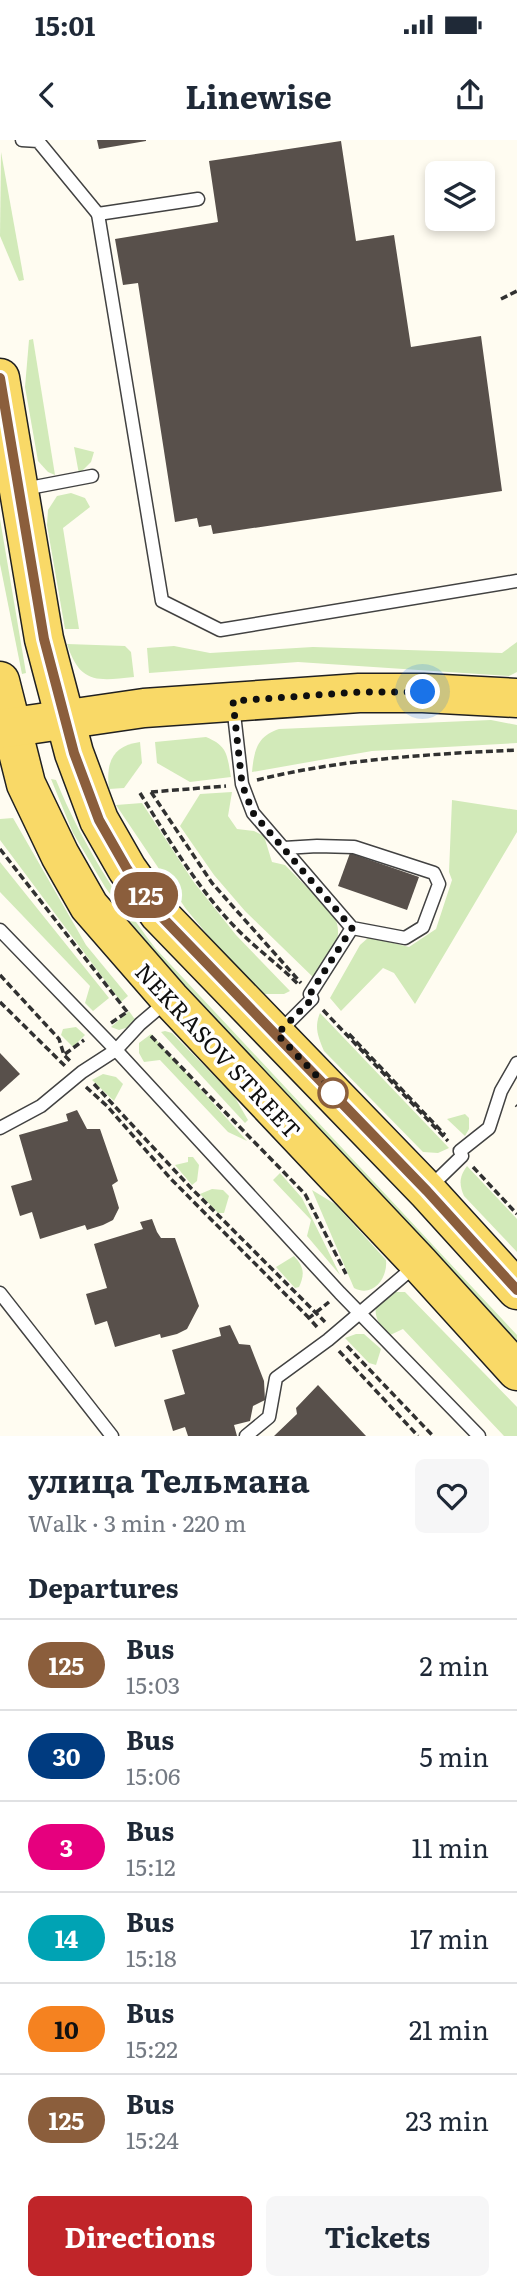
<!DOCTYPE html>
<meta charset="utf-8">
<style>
:root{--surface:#fff;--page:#f6f6f7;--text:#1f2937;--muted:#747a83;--line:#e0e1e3;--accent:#c02529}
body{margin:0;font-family:Literata,serif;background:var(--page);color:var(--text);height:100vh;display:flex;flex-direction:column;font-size:26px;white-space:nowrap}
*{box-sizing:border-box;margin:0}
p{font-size:23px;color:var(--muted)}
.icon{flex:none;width:38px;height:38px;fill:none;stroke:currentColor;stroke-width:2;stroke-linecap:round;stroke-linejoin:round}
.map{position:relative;height:1296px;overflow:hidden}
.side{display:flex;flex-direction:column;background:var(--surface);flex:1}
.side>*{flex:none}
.badge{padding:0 14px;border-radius:23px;font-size:24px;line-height:46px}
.tools{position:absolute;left:425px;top:21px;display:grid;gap:14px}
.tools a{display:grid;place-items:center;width:70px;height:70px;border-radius:10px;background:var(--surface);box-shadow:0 4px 10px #0003;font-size:35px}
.you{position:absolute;width:35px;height:35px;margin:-18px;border:5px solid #fff;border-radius:50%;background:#1a73e8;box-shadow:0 0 0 10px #1a73e833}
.map>.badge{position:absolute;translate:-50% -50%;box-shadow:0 0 0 4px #fff}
h2{padding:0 28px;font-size:26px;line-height:63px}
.round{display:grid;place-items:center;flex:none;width:74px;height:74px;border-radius:10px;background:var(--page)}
.overview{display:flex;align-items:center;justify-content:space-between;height:119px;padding:0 28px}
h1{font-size:33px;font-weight:700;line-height:52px}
.cta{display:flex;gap:14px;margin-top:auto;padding:14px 28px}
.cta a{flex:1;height:80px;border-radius:10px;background:var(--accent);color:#fff;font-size:28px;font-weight:700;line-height:80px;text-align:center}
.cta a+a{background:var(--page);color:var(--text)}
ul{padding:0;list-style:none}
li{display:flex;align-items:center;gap:21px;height:91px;padding:0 28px;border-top:2px solid var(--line)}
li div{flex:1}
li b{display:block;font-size:26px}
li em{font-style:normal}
li .badge{min-width:77px;font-weight:700;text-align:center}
.status{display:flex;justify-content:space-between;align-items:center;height:49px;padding:0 35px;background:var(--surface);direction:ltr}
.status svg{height:19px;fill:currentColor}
header{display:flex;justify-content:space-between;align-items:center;height:91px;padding:0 28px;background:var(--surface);font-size:32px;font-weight:700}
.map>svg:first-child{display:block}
.green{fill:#d2eab9}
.building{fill:#58504b}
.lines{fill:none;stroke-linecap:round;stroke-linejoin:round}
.service-casing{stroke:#424242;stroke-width:15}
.primary-casing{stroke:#202020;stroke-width:41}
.path{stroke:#313131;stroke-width:3.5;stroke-dasharray:7 3.5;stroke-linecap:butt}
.service{stroke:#fff;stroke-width:12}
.primary{stroke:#f9d967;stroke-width:38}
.line-casing{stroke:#fff;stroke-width:16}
.line{stroke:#8b5e3c;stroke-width:10}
.walk{stroke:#0f0f0f;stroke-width:7;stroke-dasharray:0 12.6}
.stop-dot{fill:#fff;stroke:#8b5e3c;stroke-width:3.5}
.labels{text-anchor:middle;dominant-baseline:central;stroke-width:7;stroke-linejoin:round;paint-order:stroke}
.street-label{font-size:23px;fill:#0f0f0f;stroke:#fff}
</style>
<div class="status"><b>15:01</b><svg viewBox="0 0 49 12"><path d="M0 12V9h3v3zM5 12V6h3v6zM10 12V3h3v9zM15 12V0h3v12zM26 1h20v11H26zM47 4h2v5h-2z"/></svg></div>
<header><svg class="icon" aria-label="back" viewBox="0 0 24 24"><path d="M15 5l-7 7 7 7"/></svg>Linewise<svg class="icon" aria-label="share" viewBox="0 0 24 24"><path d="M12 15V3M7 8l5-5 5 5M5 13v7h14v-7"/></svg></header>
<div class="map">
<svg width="517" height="1296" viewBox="0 0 517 1296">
<rect width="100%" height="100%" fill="#fffcf1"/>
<!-- green -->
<g class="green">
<polygon points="1,12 24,140 19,141 0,96"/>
<polygon points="33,199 55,335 48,332 38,321 25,247 29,200"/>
<polygon points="74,307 94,312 91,322 79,334"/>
<polygon points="71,353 85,358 90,367 63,388 79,489 65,489 47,385 48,370 57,356"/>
<polygon points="0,379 26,533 22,534 0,424"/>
<polygon points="517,502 517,532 509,536 298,522 149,533 147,508 174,506 210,513 313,507 502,513"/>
<path d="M67 504 125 506 131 512 134 537C97 541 80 544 67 504Z"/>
<path d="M491 580 517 585V603L372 611 252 632C254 611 257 596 279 589Z"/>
<path d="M206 597C228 606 227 615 231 637L190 642 157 623 155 602Z"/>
<path d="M140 602 142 623 124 648 109 649C106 624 111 606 140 602Z"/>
<path d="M51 639 56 640C82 703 115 755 156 809L517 1195V1204L158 821 105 747 73 693Z"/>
<path d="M232 652 228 676 237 689 254 691 264 696 272 722 285 725 333 774C347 799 329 818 316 840L245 771 214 735 180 686 200 654Z"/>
<polygon points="452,660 517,670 517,692 415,864 394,833 383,828 341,871 330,858 360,805 369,797 409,807 436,789 452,740 449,732"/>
<polygon points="142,663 193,741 236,795 290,851 284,854 257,854 186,769 116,665"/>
<polygon points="13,678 86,805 128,856 121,862 0,700 0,679"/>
<polygon points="0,722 109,858 93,871 85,863 90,846 0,752"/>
<polygon points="129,871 136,881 129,887 119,890 111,887"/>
<path d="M320 873 449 1008 438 1013 423 1012 324 911C318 897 314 887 320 873Z"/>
<polygon points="76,887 85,895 73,907 61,895 63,889"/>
<polygon points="165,891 172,893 234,956 248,980 245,983 161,892"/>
<polygon points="151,894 247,1001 228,992 160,920 144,922 139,913 139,903"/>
<polygon points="103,934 116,937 123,944 114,961 92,940"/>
<polygon points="465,974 469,978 469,989 465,996 447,979"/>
<polygon points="188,1017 193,1017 199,1025 197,1041 192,1045 175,1025 188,1022"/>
<path d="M467 1026 517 1079V1112L464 1056C459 1044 459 1037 467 1026Z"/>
<polygon points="280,1033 302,1058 340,1135 307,1096 311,1080 273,1040"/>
<polygon points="212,1049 223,1050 229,1056 224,1073 218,1073 200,1054"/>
<path d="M312 1050 335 1064 386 1120C388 1138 373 1158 354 1148Z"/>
<path d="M294 1116C304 1127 305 1134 299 1147L295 1148 276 1127Z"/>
<path d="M394 1152H405L517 1267V1296H504L403 1189 388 1196C373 1178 368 1161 394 1152Z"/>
<polygon points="356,1194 364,1194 381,1209 376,1225 369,1223 345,1198"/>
</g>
<!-- building -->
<g class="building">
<polygon points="97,0 146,0 146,1 99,9"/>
<polygon points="341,1 356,101 394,95 411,207 481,196 502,351 213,394 211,385 199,387 197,378 175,382 138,143 123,145 115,99 218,82 209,21"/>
<polygon points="350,713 419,737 407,770 338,746"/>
<polygon points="0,913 20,934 0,952"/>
<polygon points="77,970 87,989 100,989 118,1041 112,1045 119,1068 113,1080 103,1085 87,1090 85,1085 40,1099 32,1072 20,1076 11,1046 32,1040 19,995 68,981 66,974"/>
<polygon points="152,1079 157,1092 161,1098 175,1098 199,1166 187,1189 177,1194 161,1198 160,1194 115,1207 107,1181 95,1185 86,1154 107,1148 94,1104 143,1089 140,1082"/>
<polygon points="230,1185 239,1204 250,1205 264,1241 265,1260 253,1266 250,1281 234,1285 237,1296 188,1296 185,1287 173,1291 164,1260 185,1254 172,1210 221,1196 219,1188"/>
<polygon points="318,1245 366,1296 274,1296 297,1274 296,1268"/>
</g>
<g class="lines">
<!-- service casing -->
<g class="service-casing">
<g id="service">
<polyline points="22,0 38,1 98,74 198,59"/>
<polyline points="98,74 162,461 220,490 517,441"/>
<polyline points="24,349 92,336"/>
<polyline points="233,565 242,644 253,673 352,788 405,798 423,787 439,744 434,733 354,707 317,706 284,708"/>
<polyline points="0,790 116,910 340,1153 479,1296"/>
<polyline points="278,893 312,859 310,854 352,788"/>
<polyline points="0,988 41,966 82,932 116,910 140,884 167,861"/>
<polyline points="429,1048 462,1016 460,1011 489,988 501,951 517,923"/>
<polyline points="0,1153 112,1296"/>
<polyline points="246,1296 269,1277 276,1238 328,1200 415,1126"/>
</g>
</g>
<!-- primary casing -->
<g class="primary-casing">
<g id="primary">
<polyline points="0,238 44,499 74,613 99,680 127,729 159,774 427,1051 517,1150"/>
<polyline points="0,541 26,644 60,715 89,766 170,859 419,1123 517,1231"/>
<polyline points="0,589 144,568 359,553 423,553 517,558"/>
</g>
</g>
<!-- path -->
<g class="path">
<polyline points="501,159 517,151"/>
<path d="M257 640C342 619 430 614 517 610"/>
<polyline points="151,652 212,743 301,843"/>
<polyline points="151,652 226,646"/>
<path d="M140 653C169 700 196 746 234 786 254 807 278 824 298 844"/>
<polyline points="0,709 128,873"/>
<polyline points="0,835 59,899 64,915 71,922"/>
<polyline points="0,862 66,927"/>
<polyline points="323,870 448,1001"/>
<polyline points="111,883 127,872"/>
<polyline points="349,894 445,995"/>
<polyline points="151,896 305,1054 346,1134"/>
<polyline points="65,914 84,900"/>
<polyline points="94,944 191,1048 325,1182"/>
<polyline points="86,947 107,966 171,1039 309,1178"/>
<polyline points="516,965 517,966"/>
<polyline points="473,1027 517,1074"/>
<polyline points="317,1187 309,1178 329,1162"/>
<polyline points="347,1206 433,1296"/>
<polyline points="339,1211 418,1296"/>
</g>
<!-- service -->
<use href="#service" class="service"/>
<!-- primary -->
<use href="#primary" class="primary"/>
</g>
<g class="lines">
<!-- line casing -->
<g class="line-casing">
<polyline id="line" points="0,238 44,499 74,613 99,680 127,729 159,774 427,1051 517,1150"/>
</g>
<!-- line -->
<use href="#line" class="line"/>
<!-- walk -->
<polyline class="walk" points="333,953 277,894 312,859 310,854 352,788 253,673 242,644 233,561 359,552 423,552"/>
</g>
<!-- markers -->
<circle class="stop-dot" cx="333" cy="953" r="14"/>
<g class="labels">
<!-- street labels -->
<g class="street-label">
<text transform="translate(219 910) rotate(47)">NEKRASOV STREET</text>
</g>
</g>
</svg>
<div class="tools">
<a><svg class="icon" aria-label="layers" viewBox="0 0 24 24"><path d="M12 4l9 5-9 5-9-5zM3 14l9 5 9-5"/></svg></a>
</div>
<div class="you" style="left:423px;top:552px"></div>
<b class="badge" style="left:146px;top:755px;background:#8b5e3c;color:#fff">125</b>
</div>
<section class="side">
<div class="overview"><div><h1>улица Тельмана</h1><p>Walk · 3 min · 220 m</p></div><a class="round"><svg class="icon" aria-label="heart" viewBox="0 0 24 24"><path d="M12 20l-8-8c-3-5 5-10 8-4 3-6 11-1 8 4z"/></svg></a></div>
<h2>Departures</h2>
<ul>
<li><span class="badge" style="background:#8b5e3c;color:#fff">125</span><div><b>Bus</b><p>15:03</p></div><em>2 min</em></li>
<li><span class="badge" style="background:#003b80;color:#fff">30</span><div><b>Bus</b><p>15:06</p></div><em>5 min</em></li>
<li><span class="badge" style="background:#e6007e;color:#fff">3</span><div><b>Bus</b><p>15:12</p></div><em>11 min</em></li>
<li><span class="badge" style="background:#00a3b4;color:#fff">14</span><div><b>Bus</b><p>15:18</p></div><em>17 min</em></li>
<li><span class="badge" style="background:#f58220;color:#111">10</span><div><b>Bus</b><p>15:22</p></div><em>21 min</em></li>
<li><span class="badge" style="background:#8b5e3c;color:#fff">125</span><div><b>Bus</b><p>15:24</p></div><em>23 min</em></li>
</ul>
<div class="cta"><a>Directions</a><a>Tickets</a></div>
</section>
